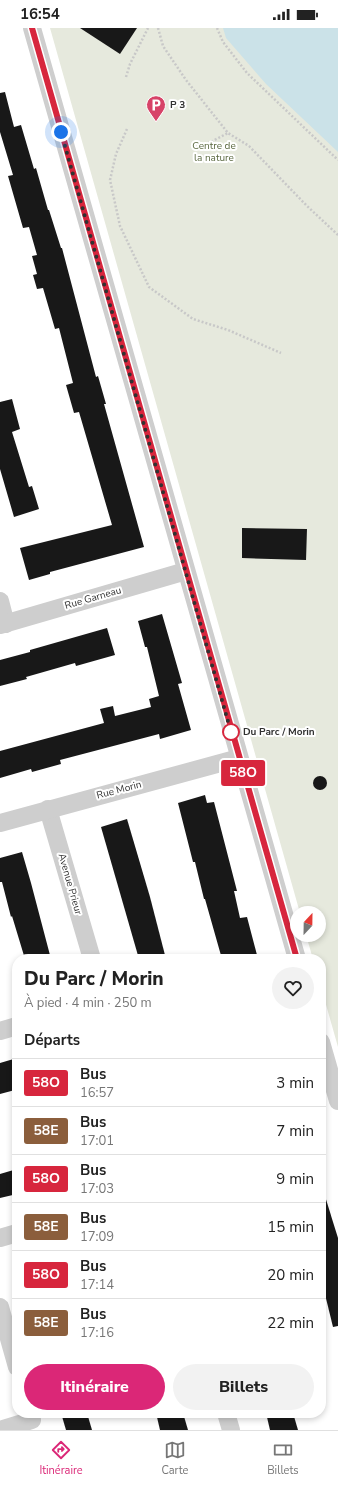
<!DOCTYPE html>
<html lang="fr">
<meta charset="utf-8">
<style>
:root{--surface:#fff;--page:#f2f2f2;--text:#222;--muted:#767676;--line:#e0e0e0;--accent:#db2777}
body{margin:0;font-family:"Nunito Sans",sans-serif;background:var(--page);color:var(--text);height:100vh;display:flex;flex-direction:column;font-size:15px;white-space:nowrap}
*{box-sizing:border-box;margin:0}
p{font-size:13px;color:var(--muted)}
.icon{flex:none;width:22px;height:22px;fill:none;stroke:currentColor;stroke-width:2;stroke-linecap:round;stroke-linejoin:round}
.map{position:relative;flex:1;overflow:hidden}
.side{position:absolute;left:12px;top:926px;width:314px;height:464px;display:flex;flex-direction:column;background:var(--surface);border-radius:16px;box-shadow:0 2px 6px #0003}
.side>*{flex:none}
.badge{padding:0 8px;border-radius:3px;font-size:14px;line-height:26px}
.needle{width:26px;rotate:22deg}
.tools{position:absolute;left:290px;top:878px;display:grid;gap:8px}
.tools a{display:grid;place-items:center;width:36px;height:36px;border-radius:50%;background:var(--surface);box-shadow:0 2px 6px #0003;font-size:20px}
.you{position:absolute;width:20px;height:20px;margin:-10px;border:3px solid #fff;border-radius:50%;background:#1a73e8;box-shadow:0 0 0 6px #1a73e833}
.map>.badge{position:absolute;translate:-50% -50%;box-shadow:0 0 0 2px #fff}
h2{padding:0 12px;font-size:15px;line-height:36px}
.round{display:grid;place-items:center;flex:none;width:42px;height:42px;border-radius:21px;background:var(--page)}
.head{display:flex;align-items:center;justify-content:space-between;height:68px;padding:0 12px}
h1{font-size:19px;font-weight:800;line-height:30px}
.cta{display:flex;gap:8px;margin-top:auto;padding:8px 12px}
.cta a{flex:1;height:46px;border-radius:24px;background:var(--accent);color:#fff;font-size:16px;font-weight:800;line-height:46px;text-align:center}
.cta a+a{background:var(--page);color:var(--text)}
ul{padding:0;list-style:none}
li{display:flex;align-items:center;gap:12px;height:48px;padding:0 12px;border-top:1px solid var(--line)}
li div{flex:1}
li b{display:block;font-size:15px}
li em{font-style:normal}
li .badge{min-width:44px;font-weight:700;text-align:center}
.status{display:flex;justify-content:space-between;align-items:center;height:28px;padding:0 20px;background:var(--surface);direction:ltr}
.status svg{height:11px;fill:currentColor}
.menu{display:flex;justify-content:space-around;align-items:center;height:56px;border-top:1px solid var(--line);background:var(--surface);font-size:11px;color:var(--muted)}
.menu a{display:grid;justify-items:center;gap:2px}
.menu .current{color:var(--accent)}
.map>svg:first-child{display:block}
.green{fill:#e6e9dd}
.water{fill:#cbe2e8}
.building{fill:#181818}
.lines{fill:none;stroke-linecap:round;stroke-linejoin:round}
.path{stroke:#c8c8c8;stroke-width:2.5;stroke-dasharray:2 2;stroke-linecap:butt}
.minor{stroke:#cecece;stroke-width:18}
.line-casing{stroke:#fff;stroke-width:9}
.line{stroke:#d7263d;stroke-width:6}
.walk{stroke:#313131;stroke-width:4;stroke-dasharray:0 7.2}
.stop-dot{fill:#fff;stroke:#d7263d;stroke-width:2}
.labels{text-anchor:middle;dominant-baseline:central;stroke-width:4;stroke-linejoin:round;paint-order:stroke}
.poi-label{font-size:10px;font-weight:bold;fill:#313131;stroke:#fff;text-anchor:start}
.park-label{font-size:10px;fill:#5b6941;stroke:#fff}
.street-label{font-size:10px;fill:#313131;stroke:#fff}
.stop-label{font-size:10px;font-weight:bold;fill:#313131;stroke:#fff;text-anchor:start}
</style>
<div class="status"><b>16:54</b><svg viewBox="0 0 49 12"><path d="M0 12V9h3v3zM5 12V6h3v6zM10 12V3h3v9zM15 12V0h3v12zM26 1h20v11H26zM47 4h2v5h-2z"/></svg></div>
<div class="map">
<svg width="338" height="1402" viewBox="0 0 338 1402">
<rect width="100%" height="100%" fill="#fff"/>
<!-- green -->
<polygon class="green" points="50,0 338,0 338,1019 321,959 321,931 313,931 306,907 319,907 319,885 300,885"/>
<!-- water -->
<polygon class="water" points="223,0 338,0 338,124 266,56 226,10"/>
<!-- building -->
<g class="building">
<polygon points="80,0 137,0 120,26"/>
<polygon points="5,64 14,99 21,97 34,141 36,140 48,182 49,182 61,220 62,220 96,349 98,348 106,376 104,376 144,519 50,544 50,546 29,552 20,520 112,497 79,384 74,385 66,357 73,355 59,300 55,301 43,260 37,261 33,247 37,246 32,228 37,227 29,199 23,200 8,148 13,147 0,104 0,65"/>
<polygon points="12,371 20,401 12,404 29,459 32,458 39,481 14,489 0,441 0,374"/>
<polygon points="242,500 307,501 306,532 242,530"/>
<polygon points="162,586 182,655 178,656 191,702 160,711 159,706 60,732 61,736 32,744 31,741 0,750 0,723 104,695 100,681 113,678 115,688 151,679 149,671 159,668 147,619 145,619 138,593"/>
<polygon points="107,600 115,627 76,638 75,635 26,649 27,651 0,658 0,632 30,624 30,622"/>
<circle cx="320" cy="755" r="7"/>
<polygon points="205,767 207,775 214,774 237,863 234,863 240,890 247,889 257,927 251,928 252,931 222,931 205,871 204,871 195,834 193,834 178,775"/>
<polygon points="127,791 150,869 166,931 139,931 101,799"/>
<polygon points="22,824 31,855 51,931 25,931 12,888 11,889 2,854 0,854 0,830"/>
<polygon points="17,1030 17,1056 14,1057 15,1062 0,1066 0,1035"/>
<polygon points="17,1141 17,1166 0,1170 0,1146"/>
<polygon points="321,1165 324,1165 338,1210 338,1298 333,1299 321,1250"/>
<polygon points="61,1385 87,1385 92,1402 66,1402"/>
<polygon points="156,1385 183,1385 188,1402 160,1402"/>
<polygon points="266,1385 293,1385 298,1402 270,1402"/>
</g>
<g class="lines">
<!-- path -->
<g class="path">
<polyline points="158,0 163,18 186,52 228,105 249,118 307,178 338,207"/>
<polyline points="217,0 223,14 247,45 338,132"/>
<polyline points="126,49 130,36 148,0"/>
<polyline points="127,101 116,126 110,152 120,198 149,259 193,291 228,302 281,325"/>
<polyline points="197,121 228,105"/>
</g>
<!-- minor -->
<g class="minor">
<polyline points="32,0 297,931"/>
<polyline points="0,573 6,596"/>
<polyline points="0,597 186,543"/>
<polyline points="48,781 92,931"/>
<polyline points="0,795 239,730"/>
<polyline points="0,1003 17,998"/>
<polyline points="321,1014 338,1073"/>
<polyline points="0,1210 17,1205"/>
<polyline points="0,1279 17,1339"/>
<polyline points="226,1385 231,1402"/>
<polyline points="0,1402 32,1392"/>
</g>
</g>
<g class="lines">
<!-- line casing -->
<g class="line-casing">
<polyline id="line" points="32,0 297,931"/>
</g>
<!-- line -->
<use href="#line" class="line"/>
<!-- walk -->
<polyline class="walk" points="61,104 231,704"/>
</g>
<!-- icons -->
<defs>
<g id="parking-pin" transform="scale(1)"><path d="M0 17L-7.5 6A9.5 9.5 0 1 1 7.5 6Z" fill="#d74368" stroke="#fff"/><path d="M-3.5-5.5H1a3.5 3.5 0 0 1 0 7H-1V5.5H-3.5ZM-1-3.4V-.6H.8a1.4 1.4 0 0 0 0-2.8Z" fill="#fff"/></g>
</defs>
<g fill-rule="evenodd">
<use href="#parking-pin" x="156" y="77"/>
</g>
<!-- markers -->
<circle class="stop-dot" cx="231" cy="704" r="8"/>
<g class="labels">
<!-- poi labels -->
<g class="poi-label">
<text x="170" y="77">P 3</text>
</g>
<!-- park labels -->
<g class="park-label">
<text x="214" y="118">Centre de<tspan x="214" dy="12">la nature</tspan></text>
</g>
<!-- street labels -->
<g class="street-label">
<text transform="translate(93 570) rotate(-16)">Rue Garneau</text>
<text transform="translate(119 762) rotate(-15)">Rue Morin</text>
<text transform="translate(70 856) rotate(74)">Avenue Prieur</text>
</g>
<!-- stop labels -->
<g class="stop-label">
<text x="243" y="704">Du Parc / Morin</text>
</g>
</g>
</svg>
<div class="tools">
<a><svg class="needle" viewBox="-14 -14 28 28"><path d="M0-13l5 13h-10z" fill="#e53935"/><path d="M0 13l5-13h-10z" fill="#767676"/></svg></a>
</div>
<div class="you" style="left:61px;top:104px"></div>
<b class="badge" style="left:243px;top:745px;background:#d7263d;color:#fff">58O</b>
<section class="side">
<div class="head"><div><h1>Du Parc / Morin</h1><p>À pied · 4 min · 250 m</p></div><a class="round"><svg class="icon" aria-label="heart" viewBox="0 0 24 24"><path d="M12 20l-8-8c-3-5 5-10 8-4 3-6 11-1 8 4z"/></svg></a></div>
<h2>Départs</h2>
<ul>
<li><span class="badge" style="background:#d7263d;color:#fff">58O</span><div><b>Bus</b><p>16:57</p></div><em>3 min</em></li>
<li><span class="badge" style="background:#8b5e3c;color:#fff">58E</span><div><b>Bus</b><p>17:01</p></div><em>7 min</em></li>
<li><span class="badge" style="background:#d7263d;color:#fff">58O</span><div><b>Bus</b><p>17:03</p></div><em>9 min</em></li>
<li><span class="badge" style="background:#8b5e3c;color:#fff">58E</span><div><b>Bus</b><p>17:09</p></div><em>15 min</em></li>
<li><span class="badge" style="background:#d7263d;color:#fff">58O</span><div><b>Bus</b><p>17:14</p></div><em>20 min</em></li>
<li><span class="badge" style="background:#8b5e3c;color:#fff">58E</span><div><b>Bus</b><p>17:16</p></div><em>22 min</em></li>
</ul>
<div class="cta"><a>Itinéraire</a><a>Billets</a></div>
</section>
</div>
<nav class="menu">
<a class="current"><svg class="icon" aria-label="directions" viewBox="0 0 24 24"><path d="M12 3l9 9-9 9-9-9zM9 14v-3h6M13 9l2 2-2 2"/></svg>Itinéraire</a>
<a><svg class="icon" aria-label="map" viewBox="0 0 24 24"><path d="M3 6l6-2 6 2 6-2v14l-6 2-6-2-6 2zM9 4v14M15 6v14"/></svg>Carte</a>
<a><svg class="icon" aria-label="tickets" viewBox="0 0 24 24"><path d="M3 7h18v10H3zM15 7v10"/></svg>Billets</a>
</nav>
